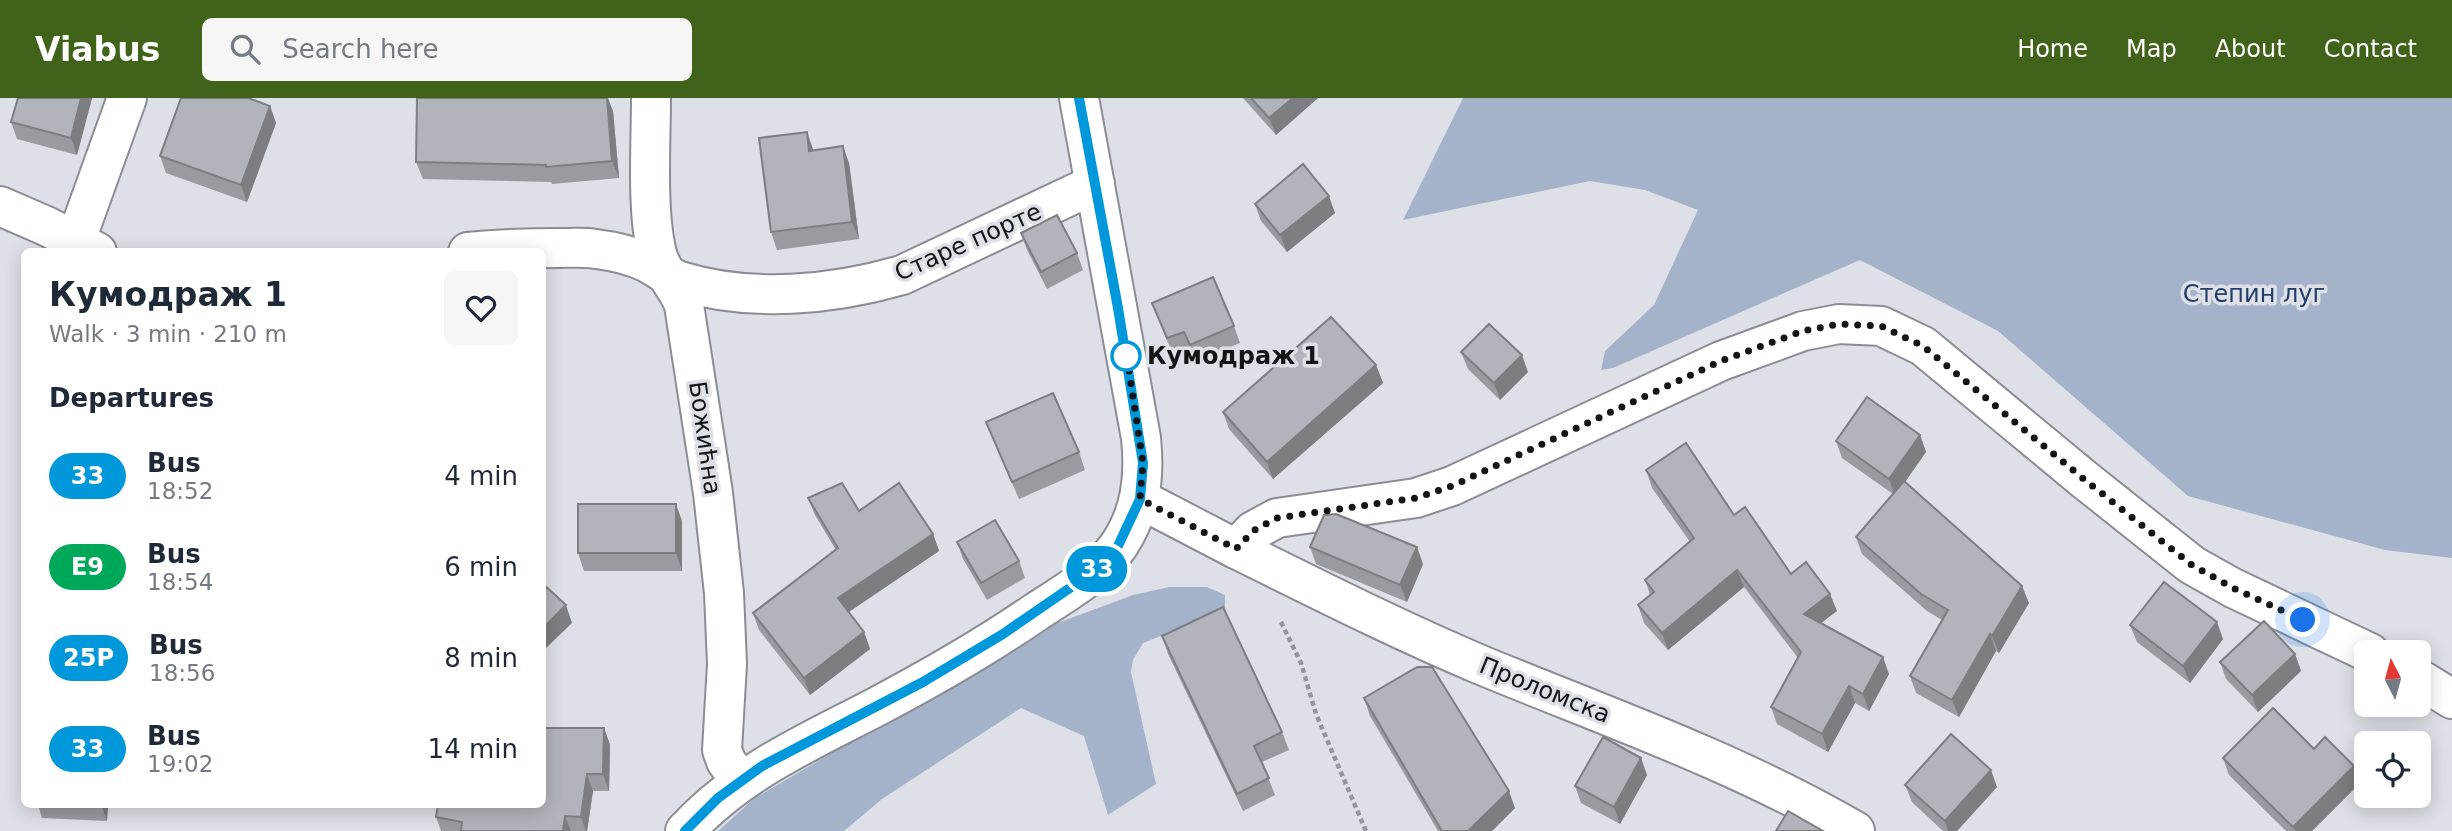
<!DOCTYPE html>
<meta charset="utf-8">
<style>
:root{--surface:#fff;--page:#f6f6f7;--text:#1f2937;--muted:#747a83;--accent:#416219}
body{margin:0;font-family:"DejaVu Sans",sans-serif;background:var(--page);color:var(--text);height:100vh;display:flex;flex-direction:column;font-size:26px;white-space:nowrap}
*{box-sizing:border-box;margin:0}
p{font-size:23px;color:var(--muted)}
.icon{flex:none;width:38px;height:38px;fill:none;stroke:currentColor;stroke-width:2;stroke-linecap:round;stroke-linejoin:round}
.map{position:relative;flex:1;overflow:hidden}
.drawer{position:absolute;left:21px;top:150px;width:525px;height:560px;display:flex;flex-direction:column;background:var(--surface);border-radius:10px;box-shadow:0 4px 18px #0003}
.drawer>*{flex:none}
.badge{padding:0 14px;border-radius:23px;font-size:24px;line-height:46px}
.needle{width:46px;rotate:354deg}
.tools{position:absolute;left:2354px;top:542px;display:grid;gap:14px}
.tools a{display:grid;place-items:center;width:77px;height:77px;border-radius:10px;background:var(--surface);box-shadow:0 4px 18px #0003;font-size:35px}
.you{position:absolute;width:35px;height:35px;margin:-18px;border:5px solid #fff;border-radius:50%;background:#1a73e8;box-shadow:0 0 0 10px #1a73e833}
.map>.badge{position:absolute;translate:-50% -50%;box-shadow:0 0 0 4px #fff}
h2{padding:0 28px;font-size:26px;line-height:63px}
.round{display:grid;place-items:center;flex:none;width:74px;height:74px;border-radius:10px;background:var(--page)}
.head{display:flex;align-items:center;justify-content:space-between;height:119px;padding:0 28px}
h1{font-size:33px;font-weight:600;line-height:52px}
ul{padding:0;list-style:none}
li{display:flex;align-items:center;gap:21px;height:91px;padding:0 28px}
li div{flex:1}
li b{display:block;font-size:26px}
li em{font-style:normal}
li .badge{min-width:77px;font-weight:700;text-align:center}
header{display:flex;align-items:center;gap:42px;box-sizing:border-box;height:98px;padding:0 35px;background:var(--accent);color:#fff}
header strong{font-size:33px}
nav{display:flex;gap:38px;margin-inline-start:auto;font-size:24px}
.search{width:490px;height:63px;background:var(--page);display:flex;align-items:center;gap:18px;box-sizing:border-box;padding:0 24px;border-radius:10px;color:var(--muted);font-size:26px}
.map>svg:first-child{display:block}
.green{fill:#a5b3ca}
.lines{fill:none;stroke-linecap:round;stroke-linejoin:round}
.minor-casing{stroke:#8a8e94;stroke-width:42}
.tertiary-casing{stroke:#8a8e94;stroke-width:42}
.path{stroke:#93969b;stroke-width:4.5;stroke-dasharray:5 3.5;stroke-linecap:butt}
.minor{stroke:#fff;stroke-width:38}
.tertiary{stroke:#fff;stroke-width:38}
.wall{fill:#989ba0}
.shaded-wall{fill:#7c7e82}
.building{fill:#b1b4ba;stroke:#7c7e82;stroke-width:2}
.line-casing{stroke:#fff;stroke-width:16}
.line{stroke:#0098da;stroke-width:10}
.walk{stroke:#121416;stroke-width:7;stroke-dasharray:0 12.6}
.stop-dot{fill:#fff;stroke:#0098da;stroke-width:3.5}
.labels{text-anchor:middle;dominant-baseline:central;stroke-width:7;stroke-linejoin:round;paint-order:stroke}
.street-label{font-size:24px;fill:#121416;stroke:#dde1e7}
.park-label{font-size:24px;fill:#233d6a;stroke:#dde1e7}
.stop-label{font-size:24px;font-weight:bold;fill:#121416;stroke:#dde1e7;text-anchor:start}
</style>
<header>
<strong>Viabus</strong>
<div class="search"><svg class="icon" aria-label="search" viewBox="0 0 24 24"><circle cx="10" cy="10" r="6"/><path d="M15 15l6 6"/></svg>Search here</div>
<nav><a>Home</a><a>Map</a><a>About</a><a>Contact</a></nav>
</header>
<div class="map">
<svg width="2452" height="733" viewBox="0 0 2452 733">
<rect width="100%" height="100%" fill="#dde1e7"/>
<!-- green -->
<g class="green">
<polygon points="1463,0 2452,0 2452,460 2385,452 2188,398 1998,233 1860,162 1613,270 1601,272 1605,253 1654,207 1698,112 1645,92 1590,83 1403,122"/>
<polygon points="1169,489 1207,489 1225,497 1225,513 1143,545 1133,562 1131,574 1156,686 1108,717 1084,638 1021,610 882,701 844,733 718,733 755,700 1044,530 1133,497"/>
</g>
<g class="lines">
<!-- minor casing -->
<g class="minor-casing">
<g id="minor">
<path d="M651 0C651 45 646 118 658 159 664 177 678 190 684 207L713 395 724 495 727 566 722 652 726 663 740 683"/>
<polyline points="0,108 46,128 97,154"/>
<polyline points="76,142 127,0"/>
<path d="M468 154C498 151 528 150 559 150 571 150 584 149 596 151 613 153 633 158 648 165 659 171 668 179 680 183 751 205 833 197 902 177L1095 86"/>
<polyline points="1140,401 1236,451 1253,433 1277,420 1416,400 1452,388 1721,263 1803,233 1839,226 1881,228 1923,248 2085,382 2192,467 2233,490 2370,555"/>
<path d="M1236 451C1317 491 1398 532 1481 567 1607 619 1737 664 1855 733"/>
<polyline points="2418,580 2452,601"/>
</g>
</g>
<!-- tertiary casing -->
<g class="tertiary-casing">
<path id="tertiary" d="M685 733C741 673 805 646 876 609 931 580 985 549 1036 514 1065 495 1099 476 1119 447 1141 414 1145 379 1141 340L1079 0"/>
</g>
<!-- path -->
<polyline class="path" points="1281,524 1301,565 1316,616 1366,733"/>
<!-- minor -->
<use href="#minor" class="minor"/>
<!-- tertiary -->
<use href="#tertiary" class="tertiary"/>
</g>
<!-- wall -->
<g class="wall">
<polygon points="92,0 77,57 17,41 11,24"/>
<polygon points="1243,0 1318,0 1276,37"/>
<polygon points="270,8 276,25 247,104 166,75 160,58"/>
<polygon points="613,13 619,80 552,86 551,84 423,81 416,64"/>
<polygon points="813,52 849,65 859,141 777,152 771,134"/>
<polygon points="1255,106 1335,115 1287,154 1261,123"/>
<polygon points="1021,135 1077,155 1083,172 1047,191 1027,152"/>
<polygon points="1152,205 1234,228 1240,245 1196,264 1190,251 1173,258"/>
<polygon points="1461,254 1528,274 1500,302 1468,271"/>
<polygon points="1376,267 1383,285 1273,381 1229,331 1223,314"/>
<polygon points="986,324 1079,354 1085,372 1019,401 993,341"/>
<polygon points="1920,337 1926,354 1905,384 2029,505 1999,555 1996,553 1959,619 1916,595 1910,578 1942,522 1927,513 1862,456 1856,439 1893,396 1842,360 1836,343"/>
<polygon points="1646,372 1734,417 1791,476 1837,513 1821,525 1889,576 1869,613 1855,605 1828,654 1777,626 1771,609 1798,560 1744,489 1668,552 1644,525 1638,507 1650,497 1645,482 1690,444 1652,390"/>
<polygon points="808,400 859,413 933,436 939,453 849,514 864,534 870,551 810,597 759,532 753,515 836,452 815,417"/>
<polygon points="682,423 682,473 584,473 578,455"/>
<polygon points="957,444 1019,463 1025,480 987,502 963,461"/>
<polygon points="1310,449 1423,466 1407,504 1316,466"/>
<polygon points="2130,527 2223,541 2190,585 2137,544"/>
<polygon points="1162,538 1282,634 1289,652 1262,664 1275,697 1243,713 1168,556"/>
<polygon points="2295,556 2301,573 2258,614 2226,581 2220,564"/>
<polygon points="1364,600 1515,710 1492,733 1438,733 1370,618"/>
<polygon points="604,630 610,647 609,693 593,693 587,733 441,733 436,719"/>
<polygon points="2314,651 2354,668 2360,685 2312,733 2286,733 2229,677 2223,660"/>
<polygon points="1647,677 1620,726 1581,705 1575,688"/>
<polygon points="1905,687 1997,689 1957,733 1943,733 1912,704"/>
<polygon points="38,707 108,707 107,723 42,720"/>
</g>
<!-- shaded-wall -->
<g class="shaded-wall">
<polygon points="81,0 92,0 77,57 71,40"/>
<polygon points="607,0 608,0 613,13 619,80 612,63"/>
<polygon points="1293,0 1318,0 1276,37 1269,20"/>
<polygon points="270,8 276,25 247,104 241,87"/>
<polygon points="807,34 813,51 815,70 809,53"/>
<polygon points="843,48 849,65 859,141 852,124"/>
<polygon points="1329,98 1335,115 1287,154 1280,137"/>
<polygon points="1522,257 1528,274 1500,302 1494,285"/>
<polygon points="1376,267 1383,285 1273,381 1267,364"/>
<polygon points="1920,337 1926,354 1895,398 1889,381"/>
<polygon points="676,406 682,423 682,473 676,455"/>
<polygon points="933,436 939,453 844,517 838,500"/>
<polygon points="1417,449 1423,466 1407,504 1400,487"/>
<polygon points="1737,472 1744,489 1668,552 1662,535"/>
<polygon points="2022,488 2029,505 1999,555 1992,538"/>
<polygon points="1830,496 1837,513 1810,533 1804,516"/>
<polygon points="566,507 572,525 542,554 542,531"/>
<polygon points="2217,524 2223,541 2190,585 2183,568"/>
<polygon points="864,534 870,551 810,597 804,580"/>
<polygon points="1990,536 1996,553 1959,619 1952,602"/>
<polygon points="2295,556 2301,573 2258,614 2252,597"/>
<polygon points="1883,559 1889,576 1869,613 1863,596"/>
<polygon points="1849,588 1855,605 1828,654 1822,636"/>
<polygon points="604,630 610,647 609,693 603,676"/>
<polygon points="1641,660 1647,677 1620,726 1614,709"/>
<polygon points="2354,668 2360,685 2312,733 2295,733 2293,729"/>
<polygon points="1991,672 1997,689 1957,733 1948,733 1945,723"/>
<polygon points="587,676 593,693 587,733 586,733 581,719"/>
<polygon points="1509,693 1515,710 1492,733 1468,733"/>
<polygon points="101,707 108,707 107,723"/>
<polygon points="565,718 571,733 563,733"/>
</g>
<!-- building -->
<g class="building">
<polygon points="18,0 81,0 71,40 11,24"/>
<polygon points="181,0 248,0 270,8 241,87 160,58"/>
<polygon points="417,0 607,0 612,63 546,69 546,67 416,64"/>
<polygon points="1251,0 1293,0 1269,20"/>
<polygon points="807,34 809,53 843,48 852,124 771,134 759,40"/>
<polygon points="1303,66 1329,98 1280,137 1255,106"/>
<polygon points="1057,117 1077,155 1041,174 1021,135"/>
<polygon points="1213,179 1234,228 1190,247 1184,234 1167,240 1152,205"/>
<polygon points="1331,219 1376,267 1267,364 1223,314"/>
<polygon points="1489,226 1522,257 1494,285 1461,254"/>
<polygon points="1053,295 1079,354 1012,384 986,324"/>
<polygon points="1867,299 1920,337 1889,381 1836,343"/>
<polygon points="1686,345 1734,417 1745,409 1791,476 1806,464 1830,496 1804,516 1883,559 1863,596 1849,588 1822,636 1771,609 1801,554 1737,472 1662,535 1638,507 1654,494 1645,482 1694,440 1646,372"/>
<polygon points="1904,383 2022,488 1992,538 1990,536 1952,602 1910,578 1948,512 1921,496 1856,439"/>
<polygon points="842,385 859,413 899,385 933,436 838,500 864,534 804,580 753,515 838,450 808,400"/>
<rect x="578" y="406" width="98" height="49"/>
<polygon points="1336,416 1417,449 1400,487 1310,449 1324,417"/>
<polygon points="995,422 1019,463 981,485 957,444"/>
<polygon points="2164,484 2217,524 2183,568 2130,527"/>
<polygon points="542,485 566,507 542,531"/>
<polygon points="1223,509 1282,634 1254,648 1269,680 1237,696 1162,538"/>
<polygon points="2264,523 2295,556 2252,597 2220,564"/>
<polygon points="1417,569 1432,569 1509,693 1468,733 1442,733 1364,600"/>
<polygon points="2273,610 2314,651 2325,639 2354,668 2293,729 2223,660"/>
<polygon points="542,630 604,630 603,676 587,676 581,719 565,718 563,733 461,733 462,724 436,719 438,707 542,707"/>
<polygon points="1951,636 1991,672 1945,723 1905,687"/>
<polygon points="1603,639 1641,660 1614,709 1575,688"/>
<polygon points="1788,713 1823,733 1776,733"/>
</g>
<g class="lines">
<!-- line casing -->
<g class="line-casing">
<polyline id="line" points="685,733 718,700 762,668 923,584 1003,536 1096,472 1118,448 1140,401 1143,365 1118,210 1079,0"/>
</g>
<!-- line -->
<use href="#line" class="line"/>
<!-- walk -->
<polyline class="walk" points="1126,258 1126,253 1143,365 1140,401 1236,451 1253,433 1277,420 1416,400 1452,388 1721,263 1803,233 1839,226 1881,228 1923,248 2085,382 2192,467 2233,490 2303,522"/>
</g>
<!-- markers -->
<circle class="stop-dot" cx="1126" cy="258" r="14"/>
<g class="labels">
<!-- street labels -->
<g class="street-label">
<text transform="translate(968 144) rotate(-24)">Старе порте</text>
<text transform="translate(705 340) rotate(82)">Божићна</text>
<text transform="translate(1545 592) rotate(22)">Проломска</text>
</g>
<!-- park labels -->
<g class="park-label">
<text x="2254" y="196">Степин луг</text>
</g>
<!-- stop labels -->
<g class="stop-label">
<text x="1147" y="258">Кумодраж 1</text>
</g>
</g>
</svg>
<div class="tools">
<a><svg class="needle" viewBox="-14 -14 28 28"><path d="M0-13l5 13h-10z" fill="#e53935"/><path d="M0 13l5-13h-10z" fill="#747a83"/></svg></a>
<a><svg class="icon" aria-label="locate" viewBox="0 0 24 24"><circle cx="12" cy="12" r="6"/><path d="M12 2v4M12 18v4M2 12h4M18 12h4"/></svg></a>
</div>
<div class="you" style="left:2303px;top:522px"></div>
<b class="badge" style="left:1097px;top:471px;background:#0098da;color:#fff">33</b>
<section class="drawer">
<div class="head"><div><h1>Кумодраж 1</h1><p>Walk · 3 min · 210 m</p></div><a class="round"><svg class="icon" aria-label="heart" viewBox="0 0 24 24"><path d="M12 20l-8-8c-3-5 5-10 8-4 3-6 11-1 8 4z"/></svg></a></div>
<h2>Departures</h2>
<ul>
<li><span class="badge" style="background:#0098da;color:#fff">33</span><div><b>Bus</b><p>18:52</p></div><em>4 min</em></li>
<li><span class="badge" style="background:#00a859;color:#fff">E9</span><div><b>Bus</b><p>18:54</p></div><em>6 min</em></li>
<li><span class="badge" style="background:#0098da;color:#fff">25P</span><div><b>Bus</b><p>18:56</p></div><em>8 min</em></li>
<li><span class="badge" style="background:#0098da;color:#fff">33</span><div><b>Bus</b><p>19:02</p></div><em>14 min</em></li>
</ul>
</section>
</div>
